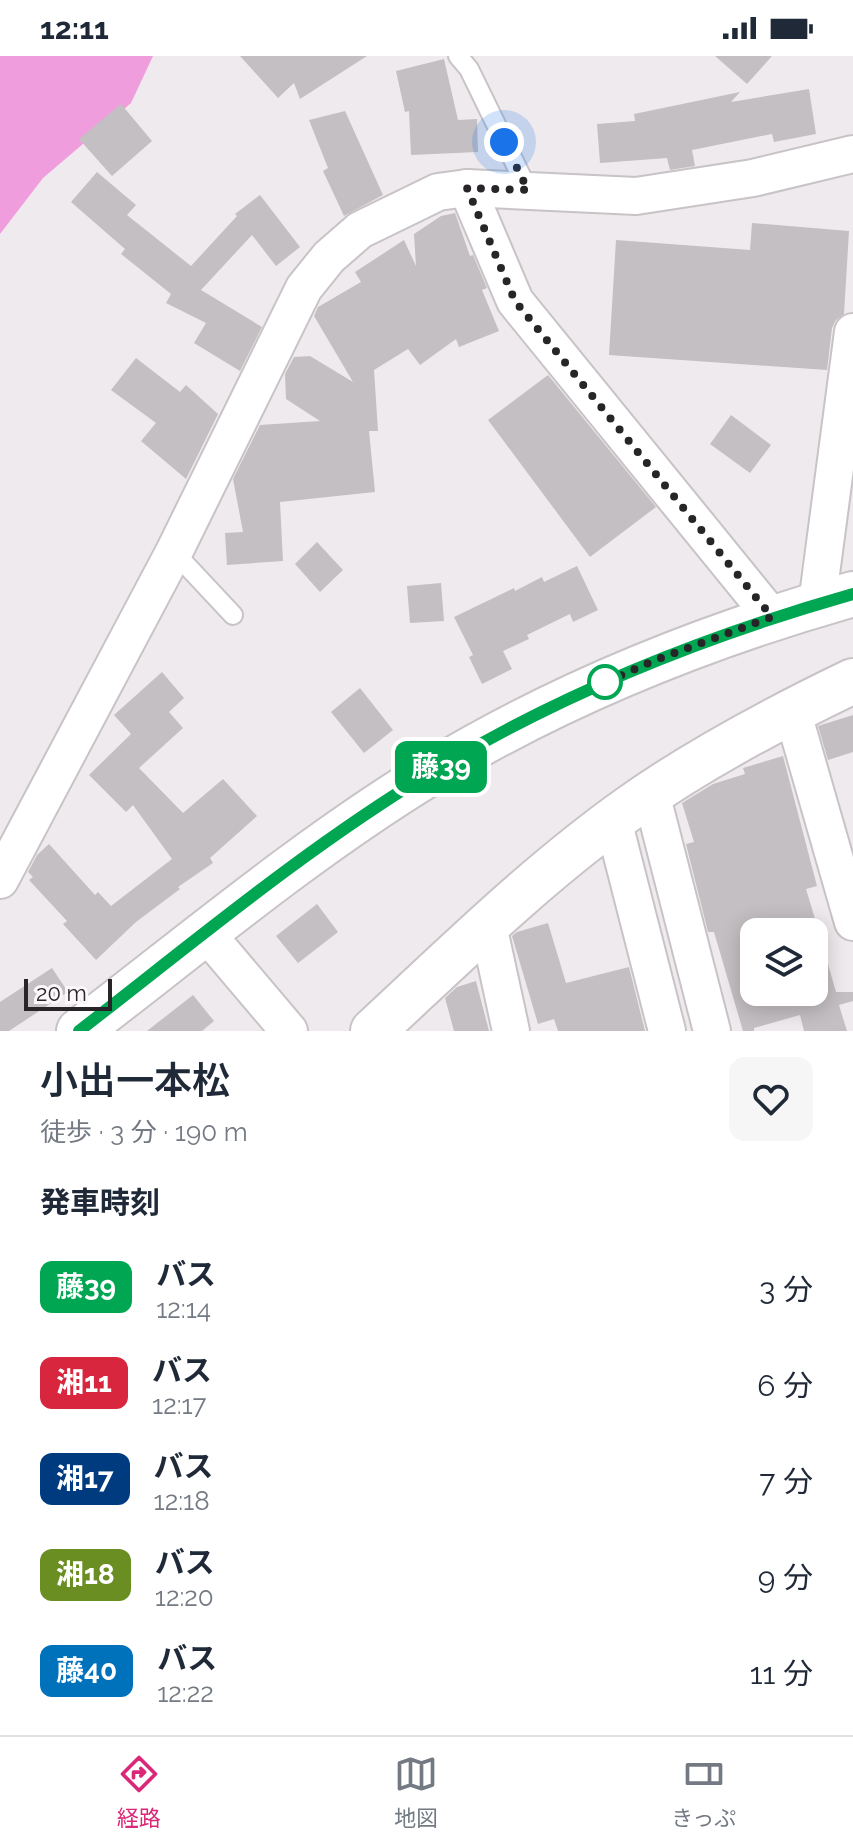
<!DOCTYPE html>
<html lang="ja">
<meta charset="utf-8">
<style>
:root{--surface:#fff;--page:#f6f6f7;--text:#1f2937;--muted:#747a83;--line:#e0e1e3;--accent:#db2777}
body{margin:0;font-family:Raleway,"Noto Sans JP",sans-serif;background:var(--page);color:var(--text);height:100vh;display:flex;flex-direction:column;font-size:30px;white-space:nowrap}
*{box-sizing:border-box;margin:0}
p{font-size:26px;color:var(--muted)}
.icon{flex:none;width:44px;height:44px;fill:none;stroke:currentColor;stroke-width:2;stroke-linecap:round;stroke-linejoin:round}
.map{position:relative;height:975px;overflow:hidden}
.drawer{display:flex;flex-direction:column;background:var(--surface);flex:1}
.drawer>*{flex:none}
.badge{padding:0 16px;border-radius:12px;font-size:28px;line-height:52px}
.fabs{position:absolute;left:740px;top:862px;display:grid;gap:16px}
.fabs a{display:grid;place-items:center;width:88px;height:88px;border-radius:16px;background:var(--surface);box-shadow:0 4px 20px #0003;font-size:40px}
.scale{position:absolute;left:24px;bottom:20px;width:88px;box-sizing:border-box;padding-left:8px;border:4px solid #272527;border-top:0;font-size:22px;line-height:28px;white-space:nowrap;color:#272527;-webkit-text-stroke:6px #fcf7fb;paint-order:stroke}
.you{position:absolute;width:40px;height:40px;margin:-20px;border:6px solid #fff;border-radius:50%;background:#1a73e8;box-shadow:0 0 0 12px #1a73e833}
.map>.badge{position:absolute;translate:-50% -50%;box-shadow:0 0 0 4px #fff}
h2{padding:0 40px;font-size:30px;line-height:72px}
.round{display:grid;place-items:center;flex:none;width:84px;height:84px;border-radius:16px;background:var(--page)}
.headline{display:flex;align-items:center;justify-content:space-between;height:136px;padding:0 40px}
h1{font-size:38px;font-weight:600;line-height:60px}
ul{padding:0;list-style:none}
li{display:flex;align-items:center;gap:24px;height:96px;padding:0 40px}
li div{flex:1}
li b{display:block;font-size:30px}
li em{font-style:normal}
li .badge{min-width:88px;font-weight:700;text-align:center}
.status{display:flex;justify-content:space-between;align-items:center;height:56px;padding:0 40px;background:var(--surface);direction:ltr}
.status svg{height:22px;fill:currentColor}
.dock{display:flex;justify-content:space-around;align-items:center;height:112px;border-top:2px solid var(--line);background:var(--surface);font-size:22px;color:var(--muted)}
.dock a{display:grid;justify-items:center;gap:4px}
.dock .on{color:var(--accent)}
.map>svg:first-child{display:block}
.forest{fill:#ef9ddd}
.building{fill:#c4bfc2}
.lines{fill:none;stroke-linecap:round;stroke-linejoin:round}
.lane-casing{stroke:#c8c3c6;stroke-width:22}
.street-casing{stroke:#c8c3c6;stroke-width:40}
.secondary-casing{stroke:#c8c3c6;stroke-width:48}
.lane{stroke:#fff;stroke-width:18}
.street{stroke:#fff;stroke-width:36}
.secondary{stroke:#fff;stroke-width:44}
.line-casing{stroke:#fff;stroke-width:18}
.line{stroke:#00a651;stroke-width:12}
.walk{stroke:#272527;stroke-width:8;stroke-dasharray:0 14.4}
.stop-dot{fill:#fff;stroke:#00a651;stroke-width:4}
</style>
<div class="status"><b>12:11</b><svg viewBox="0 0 49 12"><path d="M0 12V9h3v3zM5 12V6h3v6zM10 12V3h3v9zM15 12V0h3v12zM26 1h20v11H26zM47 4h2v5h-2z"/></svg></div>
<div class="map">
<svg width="853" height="975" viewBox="0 0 853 975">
<rect width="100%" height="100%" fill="#efeaee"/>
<!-- forest -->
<polygon class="forest" points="0,0 153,0 131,47 43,122 0,178"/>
<!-- building -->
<g class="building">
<polygon points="240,0 367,0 300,43 294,27 278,42"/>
<polygon points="715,0 772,0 747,28"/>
<polygon points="444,3 458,64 477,63 478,96 411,99 409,55 405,56 396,15"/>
<polygon points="809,33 816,78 774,86 772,78 692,94 695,110 670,114 667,102 600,107 597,68 635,65 634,58 740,36 731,46"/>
<polygon points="121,48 152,85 112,120 79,83"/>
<polygon points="345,55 383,139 344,160 323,115 328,112 309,64"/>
<polygon points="97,116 136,149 127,159 191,210 237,160 235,158 260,139 300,191 276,210 252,179 201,234 262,271 240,315 194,287 206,267 166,247 171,238 121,198 125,193 71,146"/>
<polygon points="455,157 470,200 473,199 487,232 482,234 499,275 459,291 456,283 420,309 408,293 374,314 378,375 369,375 375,436 280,446 283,505 227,509 225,477 243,476 233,423 260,369 320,365 286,343 285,318 294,301 310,300 353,326 314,260 318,251 361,226 355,216 404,184 416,210 414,178 441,160"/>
<polygon points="752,167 849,175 844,258 836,264 832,272 827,314 609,299 616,184 750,194"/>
<polygon points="136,302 180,336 186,329 218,358 186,423 141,385 156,367 111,334"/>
<polygon points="548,319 656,451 590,501 488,364"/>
<polygon points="731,359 771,389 750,417 710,388"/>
<polygon points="317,486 343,514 320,536 295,508"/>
<polygon points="577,510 598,554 573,566 570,558 527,579 529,583 503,595 512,613 482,628 469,601 473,599 454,561 514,532 515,535 542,521 544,526"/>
<polygon points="441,527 444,565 410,567 407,530"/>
<polygon points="162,616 184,642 169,656 183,672 139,712 183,757 223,723 257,760 210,802 213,807 178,831 180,833 136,866 96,904 63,868 67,865 29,824 33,821 28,816 37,799 49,788 95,839 98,836 111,850 172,803 133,749 126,756 89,719 131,678 114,659"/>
<polygon points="360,632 393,674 364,697 331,656"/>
<polygon points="853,659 853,696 828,704 818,670"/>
<polygon points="783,700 817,830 806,833 819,876 754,876 754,936 814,936 814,885 821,884 836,936 853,936 853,945 839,949 847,975 804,975 800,959 754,972 754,975 743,975 714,876 708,876 686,788 694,786 682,747 713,728 745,718 743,712"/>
<polygon points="317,848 338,876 298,907 276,880"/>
<polygon points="548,867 566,927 629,911 645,975 558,975 554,963 538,968 512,880 517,876"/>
<polygon points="52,912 68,936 9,975 0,975 0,946"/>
<polygon points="476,925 489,975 454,975 445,942 457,931"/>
<polygon points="193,939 214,965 202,975 147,975"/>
</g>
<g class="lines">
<!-- lane casing -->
<g class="lane-casing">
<g id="lane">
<polyline points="458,0 469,13 528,134"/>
<polyline points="174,496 233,559"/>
</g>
</g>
<!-- street casing -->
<g class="street-casing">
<g id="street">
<polyline points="467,132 515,245 772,561"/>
<polyline points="817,548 853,276"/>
<polyline points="792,654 853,866"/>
<polyline points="651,737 712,975"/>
<polyline points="613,764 667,975"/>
<polyline points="0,824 174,496 304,232 329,201 360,174 438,136 467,132 636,140 753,122 853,98"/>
<polyline points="488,869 511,975"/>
<polyline points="206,877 289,975"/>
</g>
</g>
<!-- secondary casing -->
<g class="secondary-casing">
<g id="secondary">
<path d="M79 975C194 887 307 792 430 717 562 637 705 580 853 538"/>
<path d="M373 975C456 898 538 817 631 751 700 702 776 662 853 625"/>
</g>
</g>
<!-- lane -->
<use href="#lane" class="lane"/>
<!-- street -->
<use href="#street" class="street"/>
<!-- secondary -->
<use href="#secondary" class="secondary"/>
</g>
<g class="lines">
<!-- line casing -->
<g class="line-casing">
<path id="line" d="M79 975C194 886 306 792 430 717 562 637 705 580 853 538"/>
</g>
<!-- line -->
<use href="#line" class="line"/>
<!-- walk -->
<polyline class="walk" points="504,86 528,134 467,132 515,245 772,561 653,605 595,631 605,626"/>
</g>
<!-- markers -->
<circle class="stop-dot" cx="605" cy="626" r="16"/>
</svg>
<div class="fabs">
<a><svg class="icon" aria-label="layers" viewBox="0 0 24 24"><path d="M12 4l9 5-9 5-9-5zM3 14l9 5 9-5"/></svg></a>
</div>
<div class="scale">20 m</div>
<div class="you" style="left:504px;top:86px"></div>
<b class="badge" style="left:441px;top:711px;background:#00a651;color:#fff">藤39</b>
</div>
<section class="drawer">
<div class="headline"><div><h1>小出一本松</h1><p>徒歩 · 3 分 · 190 m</p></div><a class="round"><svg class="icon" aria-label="heart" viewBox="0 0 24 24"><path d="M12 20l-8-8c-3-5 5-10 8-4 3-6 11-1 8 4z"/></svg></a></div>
<h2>発車時刻</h2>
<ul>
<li><span class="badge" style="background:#00a651;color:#fff">藤39</span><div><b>バス</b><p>12:14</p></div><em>3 分</em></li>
<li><span class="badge" style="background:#d7263d;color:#fff">湘11</span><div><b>バス</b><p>12:17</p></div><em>6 分</em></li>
<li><span class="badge" style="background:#003b80;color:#fff">湘17</span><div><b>バス</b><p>12:18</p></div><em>7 分</em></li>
<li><span class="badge" style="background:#6b8e23;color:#fff">湘18</span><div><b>バス</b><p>12:20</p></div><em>9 分</em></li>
<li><span class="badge" style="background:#0072bc;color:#fff">藤40</span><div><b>バス</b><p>12:22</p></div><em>11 分</em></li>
</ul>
</section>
<nav class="dock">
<a class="on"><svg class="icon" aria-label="directions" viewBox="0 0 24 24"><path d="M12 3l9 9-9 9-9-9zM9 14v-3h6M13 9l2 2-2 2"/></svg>経路</a>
<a><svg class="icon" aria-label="map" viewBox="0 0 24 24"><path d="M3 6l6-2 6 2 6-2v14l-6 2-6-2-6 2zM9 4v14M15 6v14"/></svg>地図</a>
<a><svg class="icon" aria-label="tickets" viewBox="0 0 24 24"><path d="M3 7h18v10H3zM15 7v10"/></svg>きっぷ</a>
</nav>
